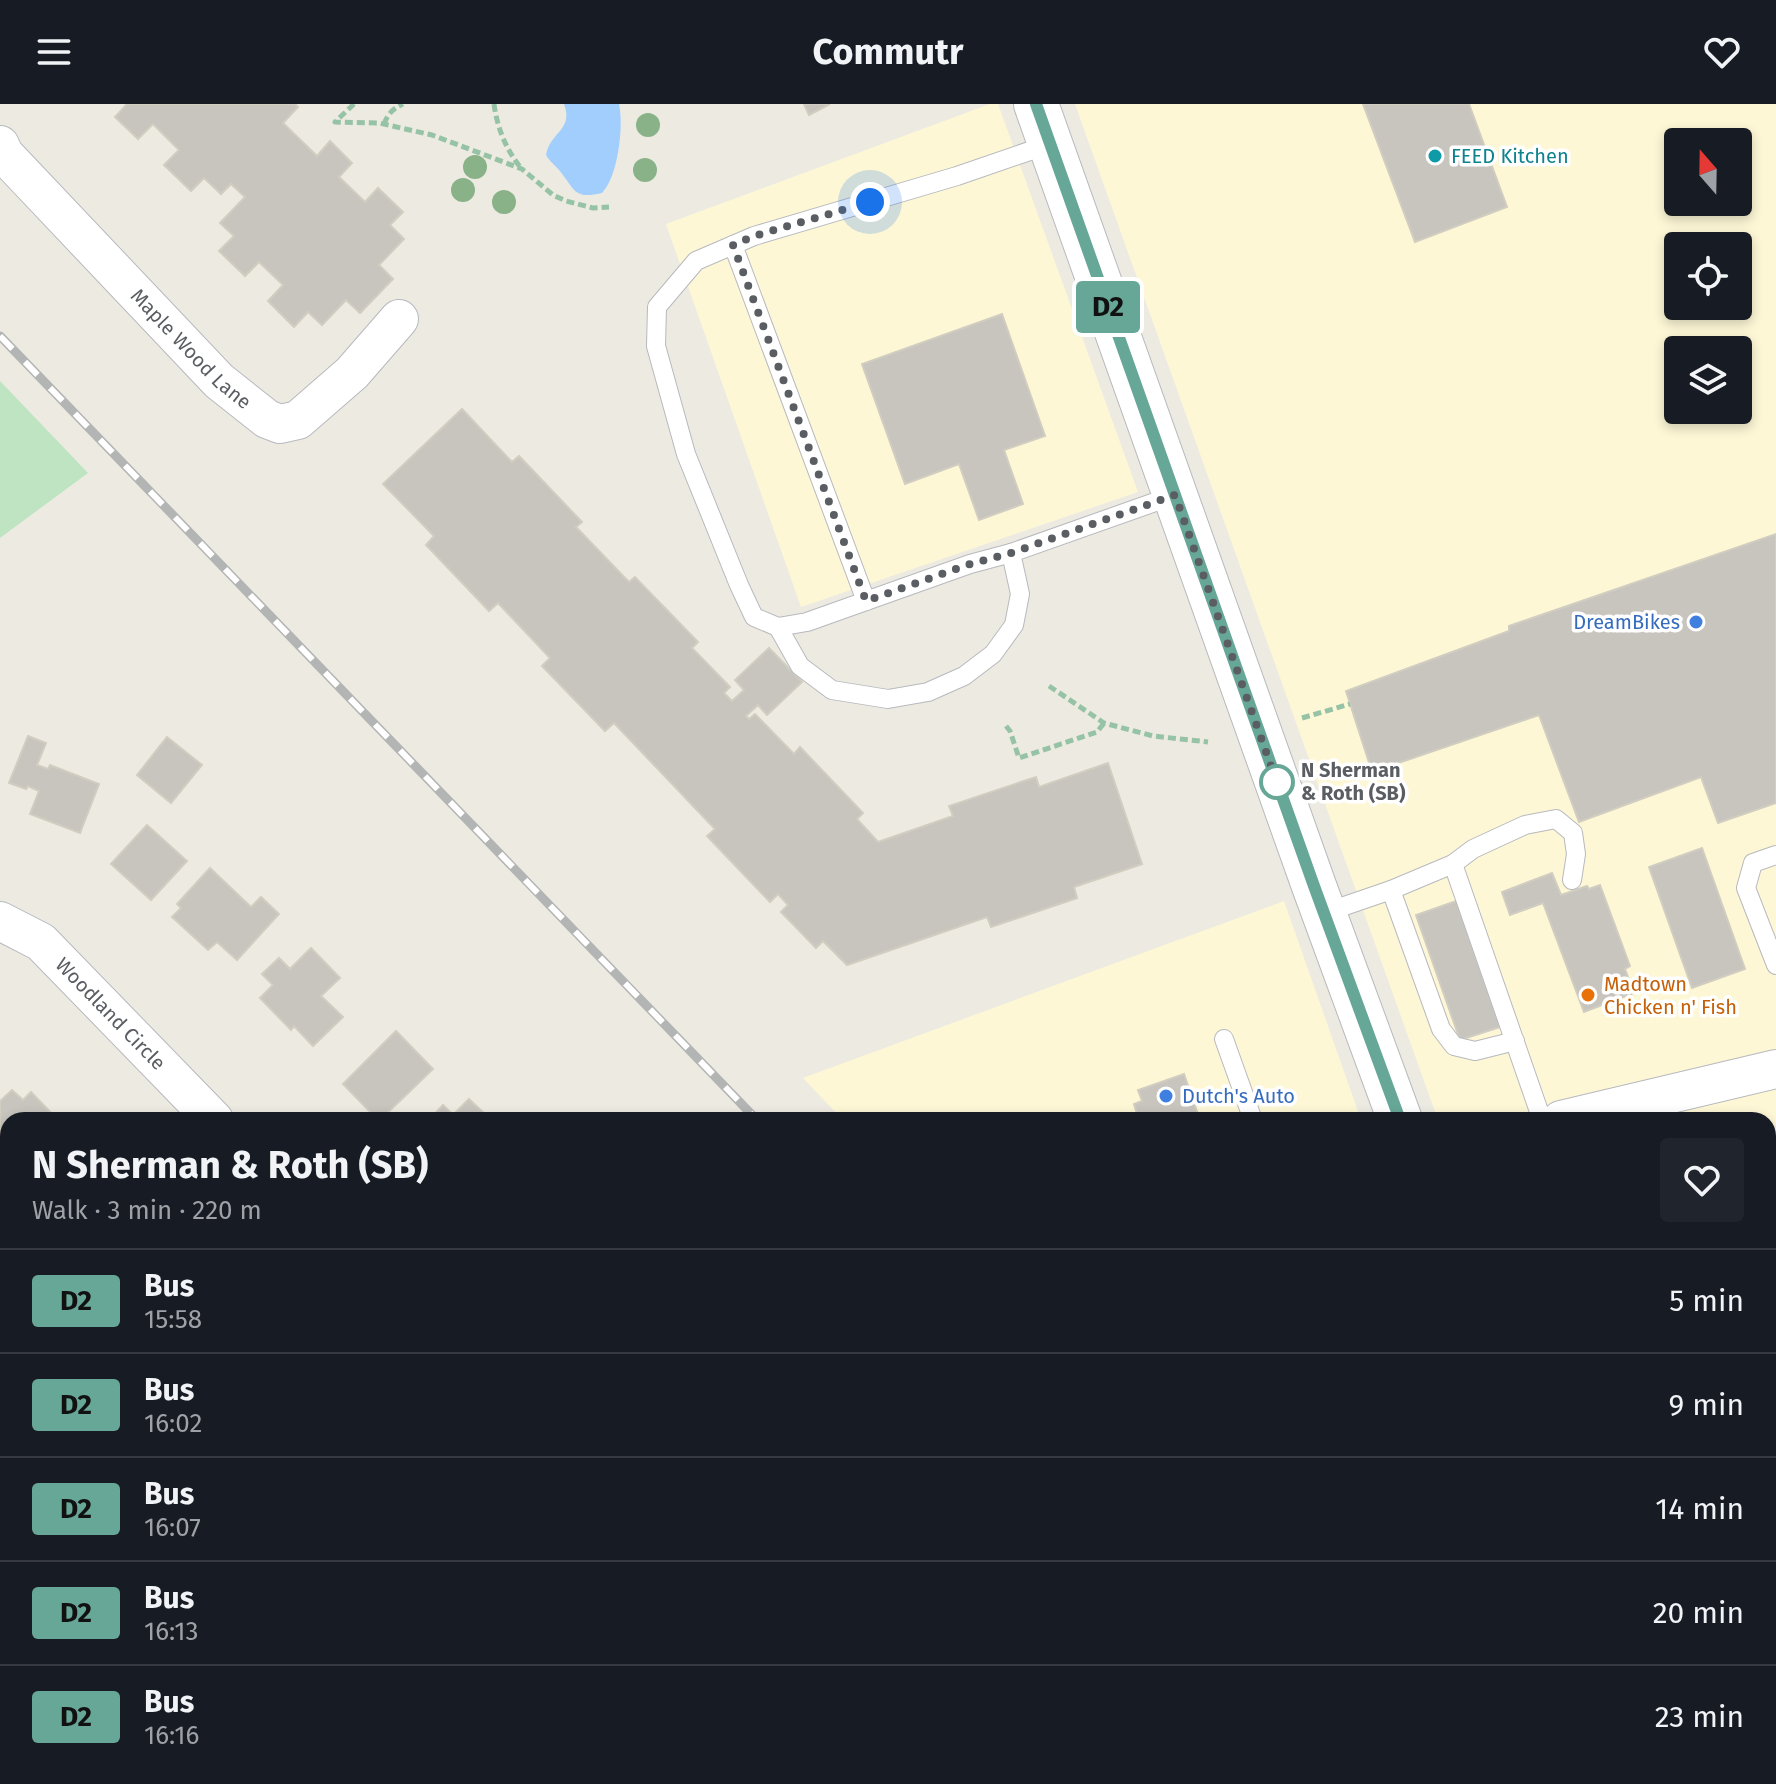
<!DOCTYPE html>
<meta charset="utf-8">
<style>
:root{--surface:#171b24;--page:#20242c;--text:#f1f3f6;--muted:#9ea1a6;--line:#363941}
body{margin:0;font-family:"Fira Sans",sans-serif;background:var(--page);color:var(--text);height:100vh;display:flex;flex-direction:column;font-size:30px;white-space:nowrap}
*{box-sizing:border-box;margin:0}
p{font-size:26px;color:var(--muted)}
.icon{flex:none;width:44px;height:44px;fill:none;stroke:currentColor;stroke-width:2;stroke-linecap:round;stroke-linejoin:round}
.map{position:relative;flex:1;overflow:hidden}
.panel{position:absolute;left:0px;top:1008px;width:1776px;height:672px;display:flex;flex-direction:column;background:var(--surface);border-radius:24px 24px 0 0;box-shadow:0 4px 12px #0003}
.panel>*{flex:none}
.badge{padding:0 16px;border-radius:6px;font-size:28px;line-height:52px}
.needle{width:52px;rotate:340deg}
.fabs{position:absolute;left:1664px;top:24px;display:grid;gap:16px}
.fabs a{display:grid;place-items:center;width:88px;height:88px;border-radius:8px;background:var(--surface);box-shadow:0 4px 12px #0003;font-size:40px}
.you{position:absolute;width:40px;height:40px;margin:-20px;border:6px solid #fff;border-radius:50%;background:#1a73e8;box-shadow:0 0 0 12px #1a73e833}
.map>.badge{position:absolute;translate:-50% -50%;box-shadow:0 0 0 4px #fff}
.round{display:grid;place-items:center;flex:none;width:84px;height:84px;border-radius:8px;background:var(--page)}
.summary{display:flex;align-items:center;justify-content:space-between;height:136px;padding:0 32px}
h1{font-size:38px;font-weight:700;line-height:60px}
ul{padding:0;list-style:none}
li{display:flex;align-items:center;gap:24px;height:104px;padding:0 32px;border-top:2px solid var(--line)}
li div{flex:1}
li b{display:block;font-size:30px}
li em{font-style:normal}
li .badge{min-width:88px;font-weight:700;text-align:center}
header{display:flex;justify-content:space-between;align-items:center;height:104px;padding:0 32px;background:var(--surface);font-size:36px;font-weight:700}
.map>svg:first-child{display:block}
.commercial{fill:#fdf7d6;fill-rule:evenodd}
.green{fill:#bee4c1}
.water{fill:#a1cefd}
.building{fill:#c8c5bf;stroke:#d1cdc0;stroke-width:2}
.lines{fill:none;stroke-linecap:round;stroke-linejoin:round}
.service-casing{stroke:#b7b9be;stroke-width:20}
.minor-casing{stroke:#b7b9be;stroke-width:40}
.tertiary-casing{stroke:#b7b9be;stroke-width:46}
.path{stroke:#96c3a6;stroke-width:5;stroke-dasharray:8 4;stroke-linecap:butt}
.service{stroke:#fff;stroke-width:18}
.minor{stroke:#fff;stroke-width:38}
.tertiary{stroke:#fff;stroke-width:44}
.rail-casing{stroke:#b3b4b4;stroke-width:9}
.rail{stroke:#fff;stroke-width:6;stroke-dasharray:18;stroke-linecap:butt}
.tree{fill:#89b288}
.line-casing{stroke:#fff;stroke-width:18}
.line{stroke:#67a797;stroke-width:12}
.walk{stroke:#5a5d62;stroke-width:8;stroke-dasharray:0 14.4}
.culture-dot{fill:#0f9aa8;stroke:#fff;stroke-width:3}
.shop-dot{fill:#3f7fe0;stroke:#fff;stroke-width:3}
.stop-dot{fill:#fff;stroke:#67a797;stroke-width:4}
.food-dot{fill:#e8710a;stroke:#fff;stroke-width:3}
.labels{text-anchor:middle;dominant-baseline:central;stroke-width:7;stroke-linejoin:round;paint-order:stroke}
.culture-label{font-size:20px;fill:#0d838f;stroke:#fff;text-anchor:start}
.street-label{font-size:20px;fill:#5a5d62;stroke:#fff}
.shop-label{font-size:20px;fill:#366cbe;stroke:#fff;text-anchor:end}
.stop-label{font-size:20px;font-weight:bold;fill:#5a5d62;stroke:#fff;text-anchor:start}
.food-label{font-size:20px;fill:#c56008;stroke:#fff;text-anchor:start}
</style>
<header><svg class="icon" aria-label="menu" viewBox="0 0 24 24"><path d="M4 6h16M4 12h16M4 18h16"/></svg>Commutr<svg class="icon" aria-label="heart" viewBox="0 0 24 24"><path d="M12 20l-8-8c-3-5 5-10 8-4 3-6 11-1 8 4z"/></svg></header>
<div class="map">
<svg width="1776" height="1680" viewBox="0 0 1776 1680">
<rect width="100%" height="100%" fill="#edebe1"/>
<!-- commercial -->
<g class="commercial">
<polygon points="990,0 998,0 1138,388 801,503 666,120"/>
<path d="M1075 0H1776V1680H1672L1669 1672H1768V1016H1438ZM1678 38H1738V98H1678ZM1678 142H1738V202H1678ZM1678 246H1738V306H1678Z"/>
<polygon points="1284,797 1361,1016 843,1016 803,974"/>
<polygon points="1451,1672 1593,1672 1596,1680 1458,1680"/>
</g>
<!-- green -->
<g class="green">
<polygon points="0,277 88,369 0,434"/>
<polygon points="759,1672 1350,1672 1342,1680 769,1680"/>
</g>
<!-- water -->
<path class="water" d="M564 0H619C624 22 618 73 602 89 573 96 575 85 559 66 555 61 550 58 546 51 550 28 574 26 564 0Z"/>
<!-- building -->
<g class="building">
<polygon points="127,0 295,0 298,3 283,19 317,52 330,37 352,59 339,73 365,98 378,84 403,108 390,121 404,135 379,161 393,175 360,209 346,196 322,221 308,208 294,223 268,197 283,181 259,158 245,172 219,147 234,132 220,119 245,93 231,80 221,90 204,74 191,87 164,61 179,46 153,20 138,35 115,13"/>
<polygon points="804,0 830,0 809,11"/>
<polygon points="1363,0 1469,0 1507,103 1415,138"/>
<polygon points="1002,210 1045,332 1004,346 1023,400 979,416 959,360 905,380 862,260"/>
<polygon points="462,305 512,358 519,352 582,418 576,423 629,478 635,473 698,538 692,544 730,583 724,589 732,597 744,586 735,576 769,544 802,578 767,611 758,601 746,612 749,615 755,610 794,650 800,643 863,709 857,715 878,738 953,712 949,702 1036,673 1039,683 1108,659 1142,760 1074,783 1077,794 991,823 987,813 847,861 823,837 816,844 781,808 788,801 778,790 770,798 707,732 715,725 614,619 605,627 542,562 550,554 498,499 489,507 426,441 434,432 383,380"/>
<polygon points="1776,430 1776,699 1718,719 1701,673 1579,718 1539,611 1372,668 1346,587 1509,527 1509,522"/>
<polygon points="28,632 46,639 37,661 48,665 50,661 99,680 80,729 30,710 39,687 28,682 26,685 9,679"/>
<polygon points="167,633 202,661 171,699 137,671"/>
<polygon points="147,721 187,757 151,796 111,760"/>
<polygon points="1702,744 1745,865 1692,884 1649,763"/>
<polygon points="210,764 251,803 261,793 279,810 237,856 217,838 208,846 172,813 181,804 177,800"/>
<polygon points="1552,769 1561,791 1587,782 1589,785 1600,781 1630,862 1625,865 1634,889 1584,908 1543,799 1510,811 1502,788"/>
<polygon points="1456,797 1500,923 1460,936 1416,811"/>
<polygon points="311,844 340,874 321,892 343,913 313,942 294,922 291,926 260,894 273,881 262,870 279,854 290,865"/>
<polygon points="396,927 433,965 380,1016 378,1016 343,980"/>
<polygon points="1184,970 1200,1016 1139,1016 1134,1000 1142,997 1138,986"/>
<polygon points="12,986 23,996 31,988 58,1016 8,1016 8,1049 0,1040 0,997"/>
<polygon points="469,995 487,1012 483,1016 429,1016 443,1001 453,1011"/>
<polygon points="1776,1275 1776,1321 1768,1324 1768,1278"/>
<polygon points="1776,1431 1776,1614 1768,1590 1768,1434"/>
<polygon points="6,1505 8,1505 8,1566 0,1562 0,1519"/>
<polygon points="420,1672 434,1672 448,1680 416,1680"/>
<polygon points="1193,1672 1238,1672 1230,1680 1201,1680"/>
</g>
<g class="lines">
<!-- service casing -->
<g class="service-casing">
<g id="service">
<polyline points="1050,40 957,72 754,132 696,157 657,203 656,242 686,350 739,481 754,513 778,523 807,518 970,460 1011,449 1175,391"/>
<polyline points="733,141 866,497"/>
<polyline points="778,523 800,562 832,586 888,595 928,588 964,572 993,550 1014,521 1020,490 1011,449"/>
<polyline points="1776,751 1753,759 1746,784 1776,861"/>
<polyline points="1453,760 1473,745 1525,721 1556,715 1573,729 1576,750 1572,776"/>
<polyline points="1391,786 1441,925 1454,942 1475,947 1515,937"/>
<polyline points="1324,809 1391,786 1453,760 1542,1016"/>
<polyline points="1224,935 1253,1016"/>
<polyline points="1768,1066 1776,1064"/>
<polyline points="1768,1206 1770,1216 1776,1221"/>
<polyline points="1768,1268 1776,1265"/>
<polyline points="1632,1680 1654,1672"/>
</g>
</g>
<!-- minor casing -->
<g class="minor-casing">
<g id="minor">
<path id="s1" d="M0 41 4 50 219 277 267 315 280 320 298 316 352 269 399 215"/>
<path id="s2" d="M0 817 41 838 214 1016"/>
<polyline points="1561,1016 1776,965"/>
<polyline points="0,1674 20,1680"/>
<polyline points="693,1680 698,1672"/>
</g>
</g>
<!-- tertiary casing -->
<g class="tertiary-casing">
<g id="tertiary">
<polyline points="1036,0 1314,782 1400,1016"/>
<polyline points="1624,1672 1627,1680"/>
</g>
</g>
<!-- path -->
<g class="path">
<polyline points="354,0 335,18 379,19 432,31 522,65 553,91 566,97 593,104 609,103"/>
<path d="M494 0C497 23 506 46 521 64"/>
<path d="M384 20C388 10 392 5 403 0"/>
<polyline points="1049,582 1104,619 1153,632 1208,638"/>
<polyline points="1302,614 1350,600"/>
<polyline points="1006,622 1010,627 1019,654 1097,628 1104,619"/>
<polyline points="796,1672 811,1680"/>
</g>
<!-- service -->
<use href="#service" class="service"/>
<!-- minor -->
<use href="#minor" class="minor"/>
<!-- tertiary -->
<use href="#tertiary" class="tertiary"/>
<!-- rail casing -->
<g class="rail-casing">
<g id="rail">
<polyline points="0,232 757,1016"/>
<polyline points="1391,1672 1399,1680"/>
</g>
</g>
<!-- rail -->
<use href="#rail" class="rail"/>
</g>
<!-- trees -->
<g class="tree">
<circle cx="648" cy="21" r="12"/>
<circle cx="475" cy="63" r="12"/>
<circle cx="645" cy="66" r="12"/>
<circle cx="463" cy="86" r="12"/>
<circle cx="504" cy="98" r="12"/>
</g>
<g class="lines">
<!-- line casing -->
<g class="line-casing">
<polyline id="line" points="1036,0 1314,782 1400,1016"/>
</g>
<!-- line -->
<use href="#line" class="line"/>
<!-- walk -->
<polyline class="walk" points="870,98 754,132 733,141 866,497 970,460 1011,449 1175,391 1277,679 1277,678"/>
</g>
<!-- markers -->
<circle class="culture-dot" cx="1435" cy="52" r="8"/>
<g class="shop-dot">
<circle cx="1696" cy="518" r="8"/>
<circle cx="1166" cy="992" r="8"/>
</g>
<circle class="stop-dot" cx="1277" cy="678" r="16"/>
<circle class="food-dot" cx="1588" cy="891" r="8"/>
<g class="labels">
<!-- culture labels -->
<g class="culture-label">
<text x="1451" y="52">FEED Kitchen</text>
</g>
<!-- street labels -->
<g class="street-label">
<text stroke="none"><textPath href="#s1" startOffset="280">Maple Wood Lane</textPath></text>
<text stroke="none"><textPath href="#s2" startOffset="146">Woodland Circle</textPath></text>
</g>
<!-- shop labels -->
<g class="shop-label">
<text x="1680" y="518">DreamBikes</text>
<text x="1182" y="992" text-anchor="start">Dutch's Auto</text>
</g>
<!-- stop labels -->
<g class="stop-label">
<text x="1301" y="666">N Sherman<tspan x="1301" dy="23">&amp; Roth (SB)</tspan></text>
</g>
<!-- food labels -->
<g class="food-label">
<text x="1604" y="880">Madtown<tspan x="1604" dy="23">Chicken n' Fish</tspan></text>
</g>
</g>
</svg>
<div class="fabs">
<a><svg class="needle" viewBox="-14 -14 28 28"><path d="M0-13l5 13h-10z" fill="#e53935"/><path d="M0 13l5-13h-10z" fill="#9ea1a6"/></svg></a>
<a><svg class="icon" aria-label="locate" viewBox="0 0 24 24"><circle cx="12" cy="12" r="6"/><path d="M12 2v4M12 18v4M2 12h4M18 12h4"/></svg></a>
<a><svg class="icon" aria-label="layers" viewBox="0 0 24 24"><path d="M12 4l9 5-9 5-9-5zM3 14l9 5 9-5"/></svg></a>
</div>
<div class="you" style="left:870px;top:98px"></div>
<b class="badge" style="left:1108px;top:203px;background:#67a797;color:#111">D2</b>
<section class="panel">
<div class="summary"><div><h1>N Sherman &amp; Roth (SB)</h1><p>Walk · 3 min · 220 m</p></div><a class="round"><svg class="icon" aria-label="heart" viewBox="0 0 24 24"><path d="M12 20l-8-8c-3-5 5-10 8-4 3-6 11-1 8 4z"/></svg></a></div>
<ul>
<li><span class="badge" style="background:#67a797;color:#111">D2</span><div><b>Bus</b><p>15:58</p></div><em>5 min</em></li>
<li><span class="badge" style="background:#67a797;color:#111">D2</span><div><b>Bus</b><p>16:02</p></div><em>9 min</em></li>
<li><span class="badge" style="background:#67a797;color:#111">D2</span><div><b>Bus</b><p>16:07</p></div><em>14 min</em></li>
<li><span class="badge" style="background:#67a797;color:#111">D2</span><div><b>Bus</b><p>16:13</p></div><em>20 min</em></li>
<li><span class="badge" style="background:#67a797;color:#111">D2</span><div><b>Bus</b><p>16:16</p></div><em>23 min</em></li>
</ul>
</section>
</div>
